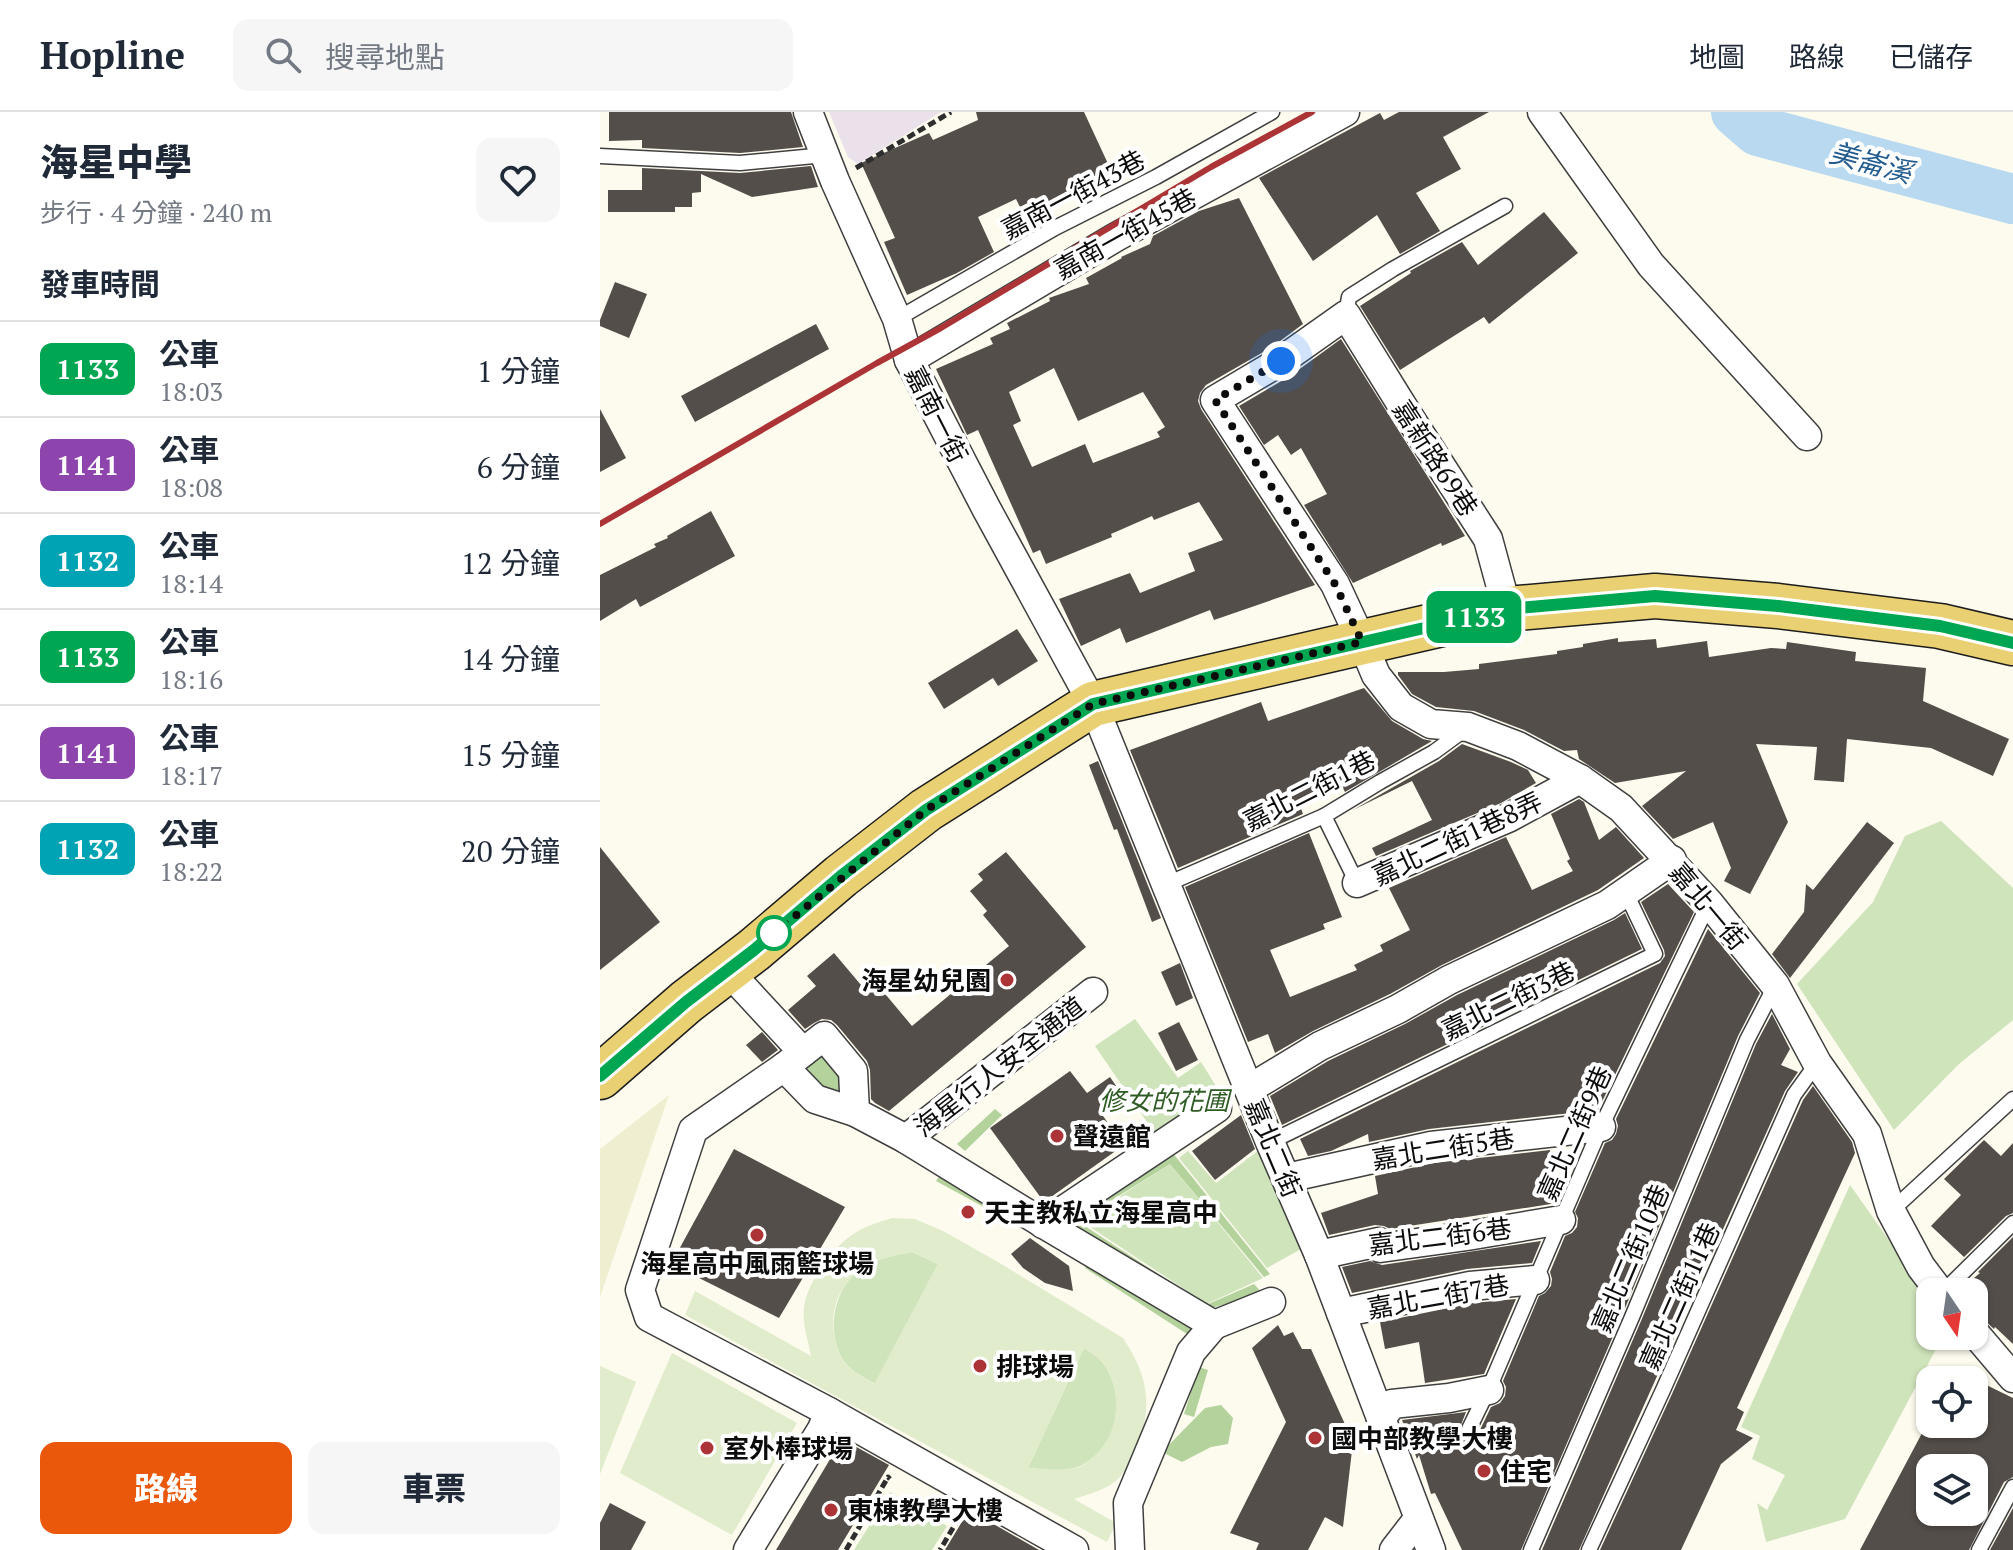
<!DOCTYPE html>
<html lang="zh-TW">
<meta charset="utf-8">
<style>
:root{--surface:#fff;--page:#f6f6f7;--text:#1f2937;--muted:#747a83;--line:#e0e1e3;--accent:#ea580c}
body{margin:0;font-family:"PT Serif","Noto Sans TC",serif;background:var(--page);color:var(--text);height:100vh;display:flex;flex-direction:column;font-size:30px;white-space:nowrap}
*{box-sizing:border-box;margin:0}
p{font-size:26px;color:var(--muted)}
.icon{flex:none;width:44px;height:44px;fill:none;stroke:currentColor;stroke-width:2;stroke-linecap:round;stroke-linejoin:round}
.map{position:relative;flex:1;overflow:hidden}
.panel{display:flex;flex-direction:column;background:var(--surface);width:600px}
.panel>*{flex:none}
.badge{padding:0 16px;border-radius:12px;font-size:28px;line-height:52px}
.needle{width:52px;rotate:167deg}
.buttons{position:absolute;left:1316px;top:1166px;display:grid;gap:16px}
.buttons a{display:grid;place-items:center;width:72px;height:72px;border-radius:16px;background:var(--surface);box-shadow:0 2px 6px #0004;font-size:40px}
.you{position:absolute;width:40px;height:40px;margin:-20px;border:6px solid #fff;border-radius:50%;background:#1a73e8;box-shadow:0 0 0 12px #1a73e833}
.map>.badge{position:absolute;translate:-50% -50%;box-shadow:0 0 0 4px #fff}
h2{padding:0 40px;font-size:30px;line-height:72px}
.round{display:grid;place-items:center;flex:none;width:84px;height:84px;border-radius:16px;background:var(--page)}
.summary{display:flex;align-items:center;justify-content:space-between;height:136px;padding:0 40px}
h1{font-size:38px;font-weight:800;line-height:60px}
.primary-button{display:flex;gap:16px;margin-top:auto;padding:16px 40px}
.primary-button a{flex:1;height:92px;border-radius:16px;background:var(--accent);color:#fff;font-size:32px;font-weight:800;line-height:92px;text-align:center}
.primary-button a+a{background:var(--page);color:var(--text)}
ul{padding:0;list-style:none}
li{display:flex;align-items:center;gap:24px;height:96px;padding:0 40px;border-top:2px solid var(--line)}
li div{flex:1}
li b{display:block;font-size:30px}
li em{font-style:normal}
li .badge{min-width:88px;font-weight:700;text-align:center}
header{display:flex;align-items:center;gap:48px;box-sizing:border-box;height:112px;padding:0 40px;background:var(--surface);border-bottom:2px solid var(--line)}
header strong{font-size:38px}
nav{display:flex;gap:44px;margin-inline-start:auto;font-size:28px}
.search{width:560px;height:72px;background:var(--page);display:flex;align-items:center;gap:20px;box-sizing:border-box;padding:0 28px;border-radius:16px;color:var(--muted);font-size:30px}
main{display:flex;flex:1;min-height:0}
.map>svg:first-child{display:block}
.industrial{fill:#eae1ea}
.farmland{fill:#f0eed0}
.green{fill:#cfe4bb}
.forest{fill:#b3d29c}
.pitch{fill:#e0eccc;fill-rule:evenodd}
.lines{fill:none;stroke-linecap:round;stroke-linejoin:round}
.river{stroke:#b8d9ef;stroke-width:50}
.building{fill:#544e4a;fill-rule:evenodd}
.service-casing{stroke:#3f3f3f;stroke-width:17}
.minor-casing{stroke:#3f3f3f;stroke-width:31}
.primary-casing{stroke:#1d1d1d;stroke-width:47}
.path{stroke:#2e2e2e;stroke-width:5;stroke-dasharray:8 4;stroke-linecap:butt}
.service{stroke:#fff;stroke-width:14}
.minor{stroke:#fff;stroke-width:28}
.primary{stroke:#e9d072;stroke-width:44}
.rail{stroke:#ac3436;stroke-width:6}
.line-casing{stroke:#fff;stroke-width:18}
.line{stroke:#00a651;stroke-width:12}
.walk{stroke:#0c0c0c;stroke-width:8;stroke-dasharray:0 14.4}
.stop-dot{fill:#fff;stroke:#00a651;stroke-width:4}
.poi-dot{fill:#ac3436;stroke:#fff;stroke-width:3}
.labels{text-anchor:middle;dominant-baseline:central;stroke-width:8;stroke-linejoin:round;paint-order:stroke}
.street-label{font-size:26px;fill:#0c0c0c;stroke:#fff}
.poi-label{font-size:26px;font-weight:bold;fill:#0c0c0c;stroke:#fff;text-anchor:start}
.park-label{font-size:26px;font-style:italic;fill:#2e5c24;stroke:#fff}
.water-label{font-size:28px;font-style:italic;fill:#245d90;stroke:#fff}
</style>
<header>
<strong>Hopline</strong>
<div class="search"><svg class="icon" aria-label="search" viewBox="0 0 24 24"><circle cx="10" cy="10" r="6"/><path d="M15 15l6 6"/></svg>搜尋地點</div>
<nav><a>地圖</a><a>路線</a><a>已儲存</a></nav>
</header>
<main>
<section class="panel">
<div class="summary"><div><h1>海星中學</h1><p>步行 · 4 分鐘 · 240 m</p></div><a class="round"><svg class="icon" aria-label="heart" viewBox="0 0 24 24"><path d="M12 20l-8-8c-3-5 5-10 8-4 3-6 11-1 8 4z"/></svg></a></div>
<h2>發車時間</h2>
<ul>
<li><span class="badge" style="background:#00a651;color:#fff">1133</span><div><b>公車</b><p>18:03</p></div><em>1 分鐘</em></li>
<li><span class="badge" style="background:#8e44ad;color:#fff">1141</span><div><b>公車</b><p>18:08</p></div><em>6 分鐘</em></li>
<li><span class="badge" style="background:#00a3b4;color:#fff">1132</span><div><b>公車</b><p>18:14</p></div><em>12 分鐘</em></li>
<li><span class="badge" style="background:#00a651;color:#fff">1133</span><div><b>公車</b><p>18:16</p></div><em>14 分鐘</em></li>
<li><span class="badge" style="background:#8e44ad;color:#fff">1141</span><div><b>公車</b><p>18:17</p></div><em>15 分鐘</em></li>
<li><span class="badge" style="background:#00a3b4;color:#fff">1132</span><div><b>公車</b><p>18:22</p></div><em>20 分鐘</em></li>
</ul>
<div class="primary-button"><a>路線</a><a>車票</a></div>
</section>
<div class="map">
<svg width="1413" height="1438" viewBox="0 0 1413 1438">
<rect width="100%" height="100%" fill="#fdfaee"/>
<!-- industrial -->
<polygon class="industrial" points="229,0 341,0 258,52 248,45"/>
<!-- farmland -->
<polygon class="farmland" points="69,983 0,1185 0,1037"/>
<!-- green -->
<g class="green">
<polygon points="1341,709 1413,776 1413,908 1359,952 1294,1018 1197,872 1273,790 1305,724"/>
<polygon points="535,907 578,966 601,950 616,974 607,981 612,990 558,1026 495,934"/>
<polygon points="659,1038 712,1131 667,1156 579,1046 588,1039 616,1071"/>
<polygon points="570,1052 663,1166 607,1192 481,1109"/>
<polygon points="1250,1073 1330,1186 1330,1224 1343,1224 1245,1407 1166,1430 1157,1391 1167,1398 1185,1363 1152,1347 1160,1324 1141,1315"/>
<path d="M312 1140 338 1152 275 1272C263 1265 247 1257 241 1245 226 1214 235 1173 264 1155 280 1146 295 1143 312 1140Z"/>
<path d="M484 1236C491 1240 498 1245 503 1251 527 1284 519 1333 482 1353 467 1361 444 1357 428 1356Z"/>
<polygon points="290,1380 347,1414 332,1438 254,1438"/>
</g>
<!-- forest -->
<g class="forest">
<polygon points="223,936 245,964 250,994 219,980 201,954"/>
<polygon points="395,997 402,1003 365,1039 357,1032"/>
<polygon points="572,1040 670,1162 664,1165 570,1052 480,1108 473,1104"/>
<polygon points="340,1063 406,1098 402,1105 336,1069"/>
<polygon points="471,1105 606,1193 654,1172 663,1182 604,1198 466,1108"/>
<polygon points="489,1148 592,1216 587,1222 485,1156"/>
<polygon points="599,1255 608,1258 594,1305 584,1302"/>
<polygon points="621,1293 633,1306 628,1332 611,1335 582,1350 562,1340 605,1296"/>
</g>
<!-- pitch -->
<g class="pitch">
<path d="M292 1106 315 1107 343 1119 398 1150 523 1226C544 1258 552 1284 542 1321 537 1337 531 1353 519 1366 507 1378 489 1382 474 1387L516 1411 507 1430 85 1203 95 1179 211 1244C208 1227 202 1212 204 1195 207 1171 232 1136 252 1123 264 1114 278 1111 292 1106ZM312 1140 338 1152 274 1272C263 1265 246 1257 240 1244 234 1231 231 1209 235 1195 238 1180 252 1163 265 1155 280 1146 295 1143 312 1140ZM484 1236C489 1239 495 1243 499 1247 524 1271 521 1323 494 1344 490 1348 484 1353 479 1355 463 1360 444 1357 428 1356Z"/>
<polygon points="72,1241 197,1311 132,1423 20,1361"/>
<polygon points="0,1254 36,1270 0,1362"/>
</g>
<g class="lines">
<!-- river -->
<polyline class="river" points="1136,0 1158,19 1413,87"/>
</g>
<!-- building -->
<g class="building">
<polygon points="9,0 191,0 203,35 140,41 42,36 42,28 9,29"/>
<polygon points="376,0 484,0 510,56 509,69 444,99 438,86 420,95 416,87 378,105 394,140 357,161 307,183 284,130 295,126 261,51 329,21 333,28 378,8"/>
<polygon points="799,0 889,0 843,25 861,57 816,81 840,119 800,142 777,103 713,149 659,66 780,1 784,8"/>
<polygon points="211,54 218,75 152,85 101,62 101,80 92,81 92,95 75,95 75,100 8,100 8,78 42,78 42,56 140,61"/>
<path d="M639 86 703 212 672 235 606 273 600 281 598 289 601 297 715 473 614 508 610 498 526 531 520 516 481 534 459 487 530 461 540 481 595 459 588 441 623 428 599 390 554 408 552 404 511 422 512 425 446 452 440 438 433 441 378 318 367 323 336 257 393 232 390 226 410 217 407 211 450 189 449 186 489 172 486 166 522 146 521 145 550 132 553 124 599 99ZM454 256 478 309 543 280 565 315 557 320 560 325 493 351 485 332 432 355 413 313 421 309 409 280Z"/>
<polygon points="944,100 978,141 889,212 884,205 800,258 760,194 811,161 810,159 862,130 878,153"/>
<polygon points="15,170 47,182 29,226 0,214 0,208"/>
<polygon points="216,212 229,237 95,310 81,284"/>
<polygon points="741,227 865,424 842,434 841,431 753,471 704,393 727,382 701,336 691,343 678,323 664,333 639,294 690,264"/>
<polygon points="0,297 26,346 0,360"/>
<polygon points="111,399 135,444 40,495 36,487 0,509 0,463 56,435 54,432 68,426 67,424"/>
<polygon points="417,517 438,549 398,574 393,566 344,597 328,571"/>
<polygon points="1018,526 1018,530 1056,527 1057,536 1107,529 1109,545 1171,536 1186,537 1187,530 1256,540 1255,549 1326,556 1323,589 1409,627 1393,664 1331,636 1247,627 1244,670 1214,668 1217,635 1156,632 1188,710 1150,782 1124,769 1131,756 1113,710 1073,727 1042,694 1086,659 1015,671 979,647 977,638 964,639 924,618 874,599 836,595 812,582 798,563 798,560 844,560 879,557 879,552 957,542 957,539 983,535 983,532"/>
<polygon points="764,576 792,609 823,627 832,629 745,680 743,676 699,691 703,702 578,756 530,638 661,590 668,609"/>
<polygon points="862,632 911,650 928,658 936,671 901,691 776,744 772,736 832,708 812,669 753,698 839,649"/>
<polygon points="498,649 561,806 552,810 517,717 514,718 489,653"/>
<polygon points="979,687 984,690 999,728 1016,715 1044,746 998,778 842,853 790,882 713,919 675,941 668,922 648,930 585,775 709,721 742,805 723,812 725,817 670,838 690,885 757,858 754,853 783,839 780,833 810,818 789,776 906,725 932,778 973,759 967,749 970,747 951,702"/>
<polygon points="1267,710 1294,731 1190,866 1172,842 1204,800 1206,772 1213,778"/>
<polygon points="0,735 60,810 0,858"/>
<polygon points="406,740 486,835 289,999 275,991 271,987 270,958 267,949 237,913 231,908 222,907 214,911 205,917 188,898 216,874 207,864 234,841 261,873 271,865 312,914 409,834 383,803 387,799 370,779 383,768 378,762"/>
<polygon points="1068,772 1094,800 998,998 829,1017 769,1030 768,1022 731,1039 708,1044 700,1027 1060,851 1065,844 1064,838 1041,790"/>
<polygon points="1025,801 1042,837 682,1013 670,984 728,949 805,912 857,883 1014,808"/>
<polygon points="1108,817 1160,881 1138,924 1023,1201 921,1438 862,1438 835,1381 831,1382 819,1343 817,1347 802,1308 866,1300 859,1318 864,1326 870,1327 878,1322 891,1295 900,1291 905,1284 906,1275 903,1269 939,1184 945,1181 951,1174 952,1167 950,1160 965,1124 972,1121 977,1115 978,1106 975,1100 1005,1031 1012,1028 1016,1022 1018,1014 1016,1007"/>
<polygon points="580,851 593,886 576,894 561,860"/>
<polygon points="1172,902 1190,937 1181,953 1198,960 1185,979 979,1438 942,1438 1041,1209 1156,932"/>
<polygon points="579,910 598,948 576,959 558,921"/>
<polygon points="162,920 178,938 162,950 146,933"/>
<polygon points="470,959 487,981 510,965 527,990 503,1004 524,1033 444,1090 390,1016"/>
<polygon points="1213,974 1252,1030 1255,1041 1137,1296 1144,1300 1136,1318 1153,1326 1121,1352 1081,1438 1000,1438 1072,1282 1203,988"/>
<polygon points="641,1003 655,1037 615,1068 592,1039"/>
<polygon points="1384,1028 1401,1044 1413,1031 1413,1101 1406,1104 1364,1145 1331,1114 1361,1083 1344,1067"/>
<polygon points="134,1037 245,1095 179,1206 71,1152"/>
<polygon points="950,1038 957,1091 790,1117 784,1114 775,1113 729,1123 721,1101 778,1082 775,1064 834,1051"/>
<polygon points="1413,1125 1413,1232 1395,1215 1394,1217 1380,1204 1374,1203 1374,1166 1380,1161 1378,1160"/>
<polygon points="430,1126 469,1154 473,1179 445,1171 423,1156 411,1142"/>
<polygon points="941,1129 932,1151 867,1157 752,1181 742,1155 770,1149 782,1153"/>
<polygon points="916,1187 884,1262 825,1271 819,1230 785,1237 780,1210 873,1191"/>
<polygon points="678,1213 684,1224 693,1220 702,1237 711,1237 753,1330 743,1415 725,1405 708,1438 656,1438 659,1431 630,1421 686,1310 652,1236"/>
<path d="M1374 1267 1413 1286V1365L1404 1370 1369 1438H1260L1330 1306V1312H1374ZM1330 1356H1374V1400H1330Z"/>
<polygon points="242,1327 289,1353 238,1438 176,1438"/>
<polygon points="10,1391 46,1410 31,1438 0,1438 0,1411"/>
<polygon points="1413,1396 1413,1438 1390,1438"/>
<polygon points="369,1398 439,1438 345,1438"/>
</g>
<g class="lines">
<!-- service casing -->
<g class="service-casing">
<g id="service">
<polyline points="0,44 140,51 225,43"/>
<polyline points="746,203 749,185 793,157 905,94"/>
<polyline points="297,207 455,116 556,65 672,0"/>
<polyline points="724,704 757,771"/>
<polyline points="567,772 724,704 780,670 834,640 864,618"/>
<polyline points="670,1030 1055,842 1026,781 1029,779"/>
<polyline points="1291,1099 1413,987"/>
<polyline points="1343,1180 1413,1111"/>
<polyline points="869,1317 890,1274 1001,1015 1109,791"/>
<polyline points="931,1438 1032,1205 1147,928 1175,874"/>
<polyline points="989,1438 1063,1278 1194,983 1217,951"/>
<polyline points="1379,1438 1413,1375"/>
</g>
</g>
<!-- minor casing -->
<g class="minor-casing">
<g id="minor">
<polyline points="208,0 235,69 297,207 309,248 386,396 493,592 670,1030 719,1143 831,1438"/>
<polyline points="942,0 1051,153 1207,324"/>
<polyline points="309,248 516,125 745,0"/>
<polyline points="907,497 888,427 808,303 746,203 681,249 615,288 735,472 762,530 776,563 801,595 831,612 868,615 918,634 980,667 1021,696 1109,791 1175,873 1217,951 1267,1022 1291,1099 1321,1155 1340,1180"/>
<polyline points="757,771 908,706 980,667"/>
<polyline points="127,858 203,940"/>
<polyline points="184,955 215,987 255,1000 306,1027 449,1115 614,1213 591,1240 528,1391 530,1438"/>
<polyline points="649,977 720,934 798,897 849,868 1007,793 1072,748"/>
<polyline points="255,1000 253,959 224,924 184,955 93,1018 40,1178 49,1205 229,1300 474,1438"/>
<polyline points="306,1027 493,880"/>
<polyline points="687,1066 831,1034 1001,1015"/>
<polyline points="443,1112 617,996"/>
<polyline points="719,1143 779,1130 780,1136 867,1124 961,1108"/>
<polyline points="741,1201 870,1174 935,1168"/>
<polyline points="614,1213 671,1190"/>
<polyline points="1374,1220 1413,1266"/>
<polyline points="781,1307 792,1292 849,1286 889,1278"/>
<polyline points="148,1438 222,1317 229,1300"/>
<polyline points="794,1438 818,1407"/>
</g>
</g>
<!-- primary casing -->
<g class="primary-casing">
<polyline id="primary" points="0,965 86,890 154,838 241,764 326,698 493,592 907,497 1055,484 1178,494 1340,514 1413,531"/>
</g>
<!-- path -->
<g class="path">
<polyline points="256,56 351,0"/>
<polyline points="333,1394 357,1409 340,1438"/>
<polyline points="246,1438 288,1365 290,1367"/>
</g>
<!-- service -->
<use href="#service" class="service"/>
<!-- minor -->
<use href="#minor" class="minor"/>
<!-- primary -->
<use href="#primary" class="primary"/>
<!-- rail -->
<polyline class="rail" points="0,412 277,251 341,216 611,55 712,0"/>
</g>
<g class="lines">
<!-- line casing -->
<g class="line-casing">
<polyline id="line" points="0,964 86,890 154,838 241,764 326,698 493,592 907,497 1055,484 1178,494 1340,514 1413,531"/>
</g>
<!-- line -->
<use href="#line" class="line"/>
<!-- walk -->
<polyline class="walk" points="174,821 326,698 493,592 762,530 735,472 615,288 681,249"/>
</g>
<!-- markers -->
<circle class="stop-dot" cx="174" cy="821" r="16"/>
<g class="poi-dot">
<circle cx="407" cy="868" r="8"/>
<circle cx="457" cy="1024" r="8"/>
<circle cx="368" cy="1100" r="8"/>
<circle cx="157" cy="1123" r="8"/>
<circle cx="380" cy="1254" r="8"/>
<circle cx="715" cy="1326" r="8"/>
<circle cx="107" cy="1336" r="8"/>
<circle cx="884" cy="1359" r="8"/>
<circle cx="231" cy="1398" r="8"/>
</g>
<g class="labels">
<!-- street labels -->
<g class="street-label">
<text transform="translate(473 82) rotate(-28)">嘉南一街43巷</text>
<text transform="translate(525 121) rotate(-29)">嘉南一街45巷</text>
<text transform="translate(337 302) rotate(63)">嘉南一街</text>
<text transform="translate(836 346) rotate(57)">嘉新路69巷</text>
<text transform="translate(709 678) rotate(-27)">嘉北二街1巷</text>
<text transform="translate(857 726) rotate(-25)">嘉北二街1巷8弄</text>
<text transform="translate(1109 794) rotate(50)">嘉北一街</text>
<text transform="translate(908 888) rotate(-26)">嘉北二街3巷</text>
<text transform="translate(399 954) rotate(-38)">海星行人安全通道</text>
<text transform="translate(974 1021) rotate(-66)">嘉北二街9巷</text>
<text transform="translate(674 1036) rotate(67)">嘉北二街</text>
<text transform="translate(843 1036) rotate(-9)">嘉北二街5巷</text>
<text transform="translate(840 1124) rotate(-7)">嘉北二街6巷</text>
<text transform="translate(1030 1146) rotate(-67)">嘉北二街10巷</text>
<text transform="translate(838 1184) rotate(-10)">嘉北二街7巷</text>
<text transform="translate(1079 1184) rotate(-66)">嘉北二街11巷</text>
</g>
<!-- poi labels -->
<g class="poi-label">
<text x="391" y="868" text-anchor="end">海星幼兒園</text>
<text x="473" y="1024">聲遠館</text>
<text x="384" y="1100">天主教私立海星高中</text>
<text x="157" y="1151" text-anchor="middle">海星高中風雨籃球場</text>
<text x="396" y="1254">排球場</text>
<text x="731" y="1326">國中部教學大樓</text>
<text x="123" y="1336">室外棒球場</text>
<text x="900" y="1359">住宅</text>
<text x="247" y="1398">東棟教學大樓</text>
</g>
<!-- park labels -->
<g class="park-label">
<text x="564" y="988">修女的花圃</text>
</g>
<!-- water labels -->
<g class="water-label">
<text transform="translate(1271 50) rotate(15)">美崙溪</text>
</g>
</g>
</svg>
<div class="buttons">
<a><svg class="needle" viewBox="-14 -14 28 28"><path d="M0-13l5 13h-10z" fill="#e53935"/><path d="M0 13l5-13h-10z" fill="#747a83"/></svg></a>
<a><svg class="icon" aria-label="locate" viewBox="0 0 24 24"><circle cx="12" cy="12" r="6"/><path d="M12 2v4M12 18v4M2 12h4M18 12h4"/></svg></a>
<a><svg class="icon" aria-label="layers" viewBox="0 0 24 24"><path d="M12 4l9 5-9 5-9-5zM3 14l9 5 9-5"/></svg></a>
</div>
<div class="you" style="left:681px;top:249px"></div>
<b class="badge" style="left:874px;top:505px;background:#00a651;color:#fff">1133</b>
</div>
</main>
